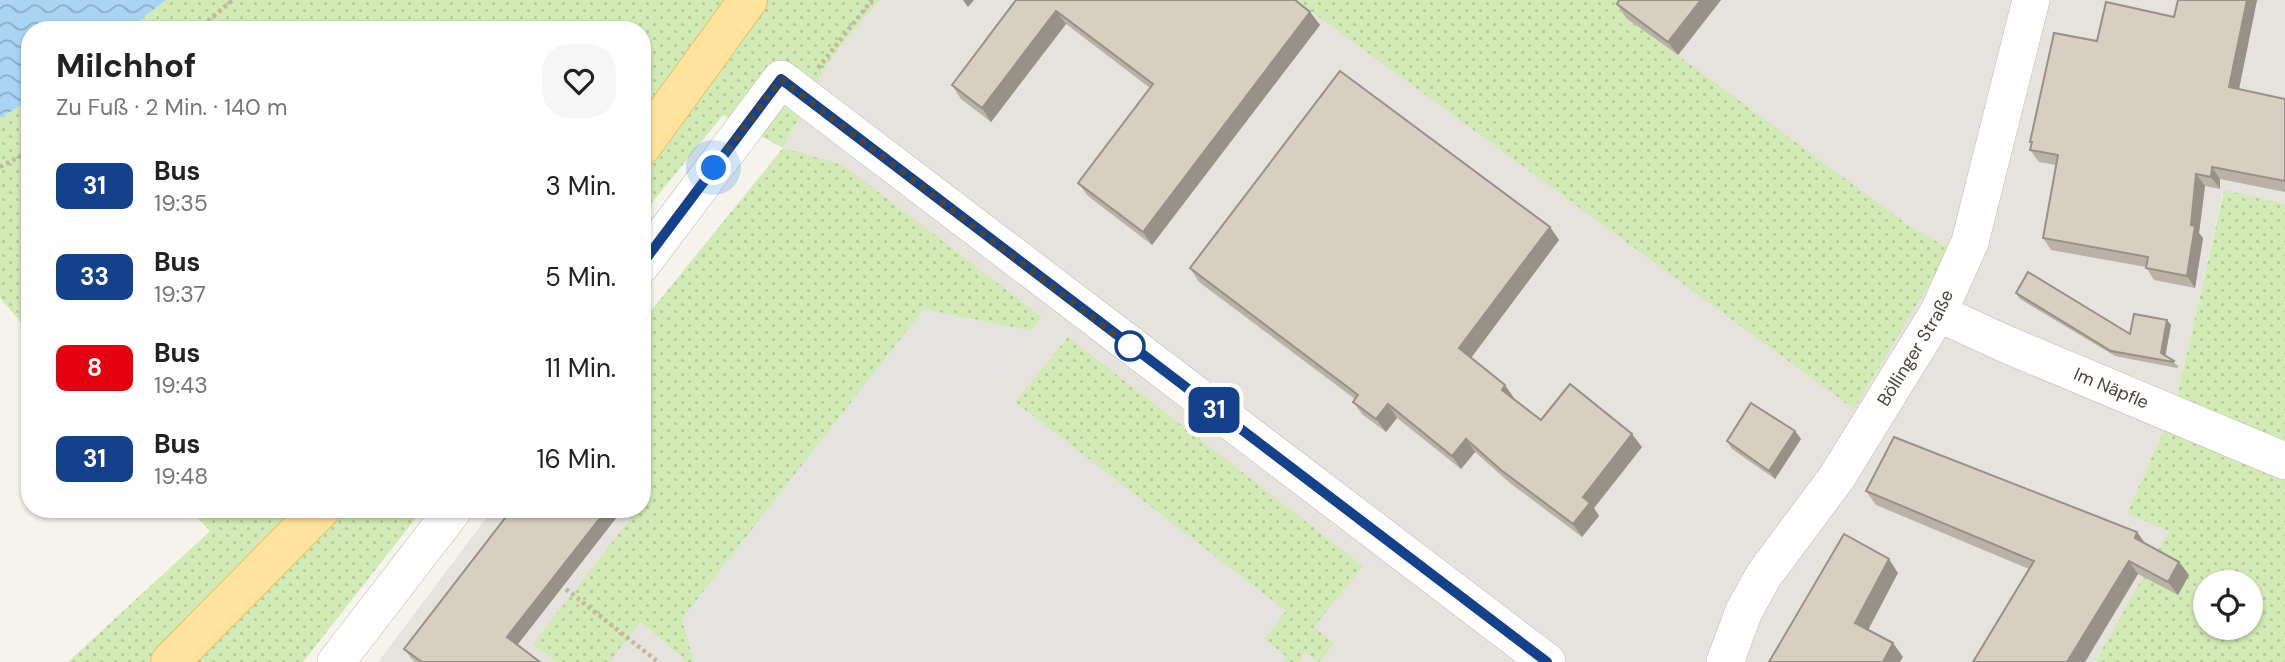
<!DOCTYPE html>
<html lang="de">
<meta charset="utf-8">
<style>
:root{--surface:#fff;--page:#f6f6f6;--text:#222;--muted:#767676}
body{margin:0;font-family:"DM Sans",sans-serif;background:var(--page);color:var(--text);height:100vh;display:flex;flex-direction:column;font-size:26px;white-space:nowrap}
*{box-sizing:border-box;margin:0}
p{font-size:23px;color:var(--muted)}
.icon{flex:none;width:38px;height:38px;fill:none;stroke:currentColor;stroke-width:2;stroke-linecap:round;stroke-linejoin:round}
.map{position:relative;flex:1;overflow:hidden}
.drawer{position:absolute;left:21px;top:21px;width:630px;height:497px;display:flex;flex-direction:column;background:var(--surface);border-radius:28px;box-shadow:0 2px 5px #0004}
.drawer>*{flex:none}
.badge{padding:0 14px;border-radius:10px;font-size:24px;line-height:46px}
.tools{position:absolute;left:2193px;top:570px;display:grid;gap:14px}
.tools a{display:grid;place-items:center;width:70px;height:70px;border-radius:50%;background:var(--surface);box-shadow:0 2px 5px #0004;font-size:35px}
.you{position:absolute;width:35px;height:35px;margin:-18px;border:5px solid #fff;border-radius:50%;background:#1a73e8;box-shadow:0 0 0 10px #1a73e833}
.map>.badge{position:absolute;translate:-50% -50%;box-shadow:0 0 0 4px #fff}
.round{display:grid;place-items:center;flex:none;width:74px;height:74px;border-radius:28px;background:var(--page)}
.summary{display:flex;align-items:center;justify-content:space-between;height:119px;padding:0 35px}
h1{font-size:33px;font-weight:700;line-height:52px}
ul{padding:0;list-style:none}
li{display:flex;align-items:center;gap:21px;height:91px;padding:0 35px}
li div{flex:1}
li b{display:block;font-size:26px}
li em{font-style:normal}
li .badge{min-width:77px;font-weight:700;text-align:center}
.map>svg:first-child{display:block}
.industrial{fill:#e6e2dd}
.green{fill:url(#green-dots);fill-rule:evenodd}
.parking{fill:#e5e3e0}
.water{fill:url(#water-waves)}
.lines{fill:none;stroke-linecap:round;stroke-linejoin:round}
.minor-casing{stroke:#c2bbae;stroke-width:38}
.major-casing{stroke:#e6c16a;stroke-width:40}
.path{stroke:#c4b79f;stroke-width:4.5;stroke-dasharray:3.5 3.5;stroke-linecap:butt}
.minor{stroke:#fff;stroke-width:37}
.major{stroke:#ffe39c;stroke-width:38}
.wall{fill:#bab2a6}
.shaded-wall{fill:#979187}
.building{fill:#d8cfc1;stroke:#979187;stroke-width:2}
.line-casing{stroke:#fff;stroke-width:16}
.line{stroke:#14418b;stroke-width:10}
.walk{stroke:#4b4439;stroke-width:7;stroke-dasharray:0 12.6}
.stop-dot{fill:#fff;stroke:#14418b;stroke-width:3.5}
.labels{text-anchor:middle;dominant-baseline:central;stroke-width:5;stroke-linejoin:round;paint-order:stroke}
.street-label{font-size:18px;fill:#4b4439;stroke:#fff}
</style>
<div class="map">
<svg width="2285" height="662" viewBox="0 0 2285 662">
<defs>
<pattern id="green-dots" width="8" height="8" patternUnits="userSpaceOnUse" patternTransform="scale(1.75)"><rect width="8" height="8" fill="#d2eab5"/><path d="M2 2h.1M6 6h.1" fill="none" stroke="#b6ca9c" stroke-width="1.8" stroke-linecap="round"/></pattern>
<pattern id="water-waves" width="16" height="10" patternUnits="userSpaceOnUse" patternTransform="scale(1.75)"><rect width="16" height="10" fill="#a9d4f2"/><path d="M0 5q4-4 8 0t8 0" fill="none" stroke="#8caec5"/></pattern>
</defs>
<rect width="100%" height="100%" fill="#f6f3ec"/>
<!-- industrial -->
<polygon class="industrial" points="880,0 2285,0 2285,204 2223,191 2175,405 2127,513 2170,530 2095,662 378,662 493,509 642,509 642,322 783,148 828,62"/>
<!-- green -->
<g class="green">
<polygon points="166,0 880,0 828,62 783,148 843,165 1042,317 1031,331 924,309 682,619 694,662 687,662 641,622 609,662 556,662 533,644 638,509 642,509 642,322 783,148 723,115 642,215 642,30 127,30"/>
<polygon points="1296,0 1632,0 1627,18 1909,226 1950,249 1854,409"/>
<polygon points="30,100 30,333 0,298 0,118"/>
<polygon points="2224,190 2285,204 2285,449 2175,405"/>
<polygon points="1068,337 1363,566 1314,627 1334,643 1319,662 1305,652 1298,662 1283,662 1286,657 1263,639 1286,611 1015,402"/>
<path d="M2167 423 2285 472V662H2095L2169 531 2127 513ZM2205 583H2250V628H2205Z"/>
<polygon points="189,509 423,509 303,662 68,662 210,531"/>
</g>
<!-- parking -->
<polygon class="parking" points="924,309 1031,331 990,383 1286,611 1264,639 1287,657 1283,662 694,662 682,619"/>
<!-- water -->
<polygon class="water" points="0,0 166,0 127,30 30,30 30,100 0,118"/>
<g class="lines">
<!-- minor casing -->
<g class="minor-casing">
<g id="minor">
<polyline points="642,264 781,79 1547,662"/>
<path id="s1" d="M1938 313 2008 345 2285 461"/>
<polyline points="336,662 454,509"/>
<path id="s2" d="M1725 662 1744 611 1764 575 1837 477 1938 313 1970 242 2031 0"/>
</g>
</g>
<!-- major casing -->
<g class="major-casing">
<g id="major">
<polyline points="642,146 748,0"/>
<polyline points="170,662 321,509"/>
</g>
</g>
<!-- path -->
<g class="path">
<polyline points="197,30 233,0"/>
<polyline points="818,68 872,0"/>
<polyline points="0,167 30,151"/>
<polyline points="566,589 658,662"/>
</g>
<!-- minor -->
<use href="#minor" class="minor"/>
<!-- major -->
<use href="#major" class="major"/>
</g>
<!-- wall -->
<g class="wall">
<polygon points="1016,0 1310,12 1320,25 1152,245 1088,196 1078,183 1150,88 1066,24 991,122 961,99 952,85"/>
<polygon points="1619,0 1721,0 1678,55 1626,18 1617,4"/>
<polygon points="2178,0 2257,0 2239,89 2285,99 2285,192 2220,179 2220,189 2205,186 2199,233 2203,238 2195,288 2154,280 2146,267 2051,250 2043,238 2056,165 2039,162 2030,150 2032,145 2030,142 2097,41 2174,17"/>
<polygon points="1550,227 1559,240 1471,358 1513,399 1541,420 1642,447 1594,508 1599,516 1582,537 1510,483 1475,452 1461,469 1397,418 1386,432 1363,415 1353,402 1355,399 1199,282 1190,268"/>
<polygon points="2016,293 2130,334 2167,320 2171,325 2165,355 2178,366 2177,368 2115,356 2020,299"/>
<polygon points="1795,431 1801,439 1775,479 1732,449 1727,441"/>
<polygon points="1866,491 2137,532 2145,543 2179,562 2189,575 2178,595 2138,574 2085,662 1973,662 2029,569 1876,505"/>
<polygon points="512,509 617,509 620,513 517,645 540,662 415,662 412,659 404,649"/>
</g>
<!-- shaded-wall -->
<g class="shaded-wall">
<polygon points="963,0 974,0 968,7"/>
<polygon points="1701,0 1721,0 1678,55 1668,42"/>
<polygon points="2247,0 2257,0 2237,99 2229,87"/>
<polygon points="1056,11 1066,24 991,122 982,108"/>
<polygon points="1310,12 1320,25 1152,245 1143,232"/>
<polygon points="2212,167 2220,179 2220,189 2211,177"/>
<polygon points="2196,174 2205,186 2199,233 2203,238 2195,288 2187,276 2191,225"/>
<polygon points="1550,227 1559,240 1468,362 1459,348"/>
<polygon points="2167,320 2171,325 2165,358 2161,353"/>
<polygon points="1505,385 1514,398 1511,403 1502,390"/>
<polygon points="1388,404 1397,418 1386,432 1376,419"/>
<polygon points="1795,431 1801,439 1775,479 1769,471"/>
<polygon points="1632,434 1642,447 1594,508 1599,516 1582,537 1573,524 1583,497"/>
<polygon points="1466,439 1475,452 1461,469 1452,456"/>
<polygon points="607,509 617,509 620,513 515,648 507,637"/>
<polygon points="2137,532 2146,545 2135,538"/>
<polygon points="1889,559 1898,573 1865,636 1855,623"/>
<polygon points="2129,561 2138,574 2085,662 2067,662"/>
<polygon points="2179,562 2189,575 2178,595 2168,582"/>
<polygon points="1893,643 1903,657 1900,662 1883,662"/>
</g>
<!-- building -->
<g class="building">
<polygon points="1016,0 1295,0 1310,12 1143,232 1078,183 1153,84 1056,11 982,108 952,85"/>
<polygon points="1619,0 1701,0 1668,42 1617,4"/>
<polygon points="2178,0 2247,0 2229,87 2285,99 2285,181 2212,167 2211,177 2196,174 2191,225 2195,226 2187,276 2146,268 2148,257 2043,238 2058,155 2030,150 2032,142 2030,142 2054,33 2097,41 2106,2 2174,17"/>
<polygon points="1340,71 1550,227 1459,348 1505,385 1502,390 1541,420 1570,384 1632,434 1583,497 1590,503 1573,524 1501,470 1466,439 1452,456 1388,404 1376,419 1353,402 1358,395 1190,268"/>
<polygon points="2028,272 2130,334 2134,314 2167,320 2161,353 2174,361 2173,362 2111,351 2016,293"/>
<polygon points="1751,403 1795,431 1769,471 1727,441"/>
<polygon points="1894,437 2137,532 2135,538 2179,562 2168,582 2129,561 2067,662 1973,662 2034,561 1866,491"/>
<polygon points="512,509 607,509 507,637 540,662 422,662 404,649"/>
<polygon points="1844,534 1889,559 1855,623 1893,643 1883,662 1769,662"/>
</g>
<g class="lines">
<!-- line casing -->
<g class="line-casing">
<polyline id="line" points="642,264 781,79 1547,662"/>
</g>
<!-- line -->
<use href="#line" class="line"/>
<!-- walk -->
<polyline class="walk" points="714,168 781,79 1130,346"/>
</g>
<!-- markers -->
<circle class="stop-dot" cx="1130" cy="346" r="14"/>
<g class="labels">
<!-- street labels -->
<g class="street-label">
<text stroke="none"><textPath href="#s2" startOffset="369">Böllinger Straße</textPath></text>
<text stroke="none"><textPath href="#s1" startOffset="189">Im Näpfle</textPath></text>
</g>
</g>
</svg>
<div class="tools">
<a><svg class="icon" aria-label="locate" viewBox="0 0 24 24"><circle cx="12" cy="12" r="6"/><path d="M12 2v4M12 18v4M2 12h4M18 12h4"/></svg></a>
</div>
<div class="you" style="left:714px;top:168px"></div>
<b class="badge" style="left:1214px;top:410px;background:#14418b;color:#fff">31</b>
<section class="drawer">
<div class="summary"><div><h1>Milchhof</h1><p>Zu Fuß · 2 Min. · 140 m</p></div><a class="round"><svg class="icon" aria-label="heart" viewBox="0 0 24 24"><path d="M12 20l-8-8c-3-5 5-10 8-4 3-6 11-1 8 4z"/></svg></a></div>
<ul>
<li><span class="badge" style="background:#14418b;color:#fff">31</span><div><b>Bus</b><p>19:35</p></div><em>3 Min.</em></li>
<li><span class="badge" style="background:#14418b;color:#fff">33</span><div><b>Bus</b><p>19:37</p></div><em>5 Min.</em></li>
<li><span class="badge" style="background:#e3000f;color:#fff">8</span><div><b>Bus</b><p>19:43</p></div><em>11 Min.</em></li>
<li><span class="badge" style="background:#14418b;color:#fff">31</span><div><b>Bus</b><p>19:48</p></div><em>16 Min.</em></li>
</ul>
</section>
</div>
